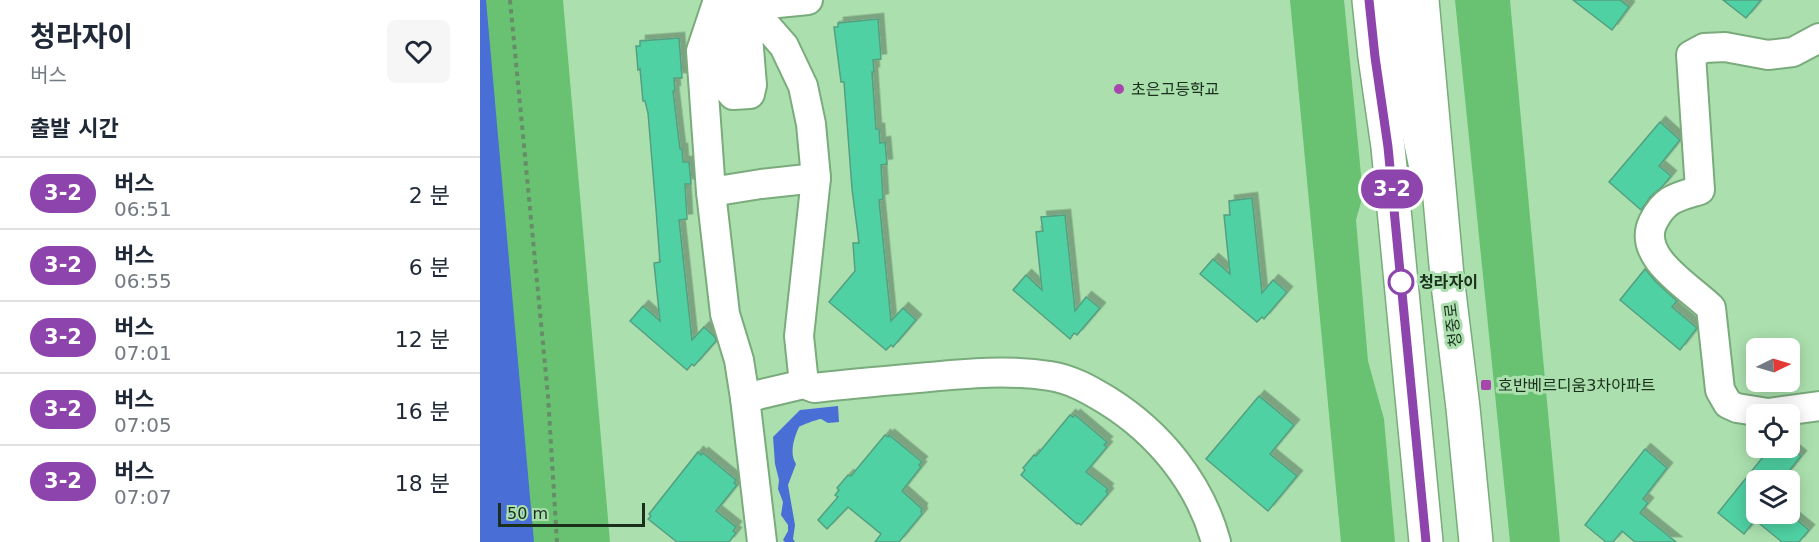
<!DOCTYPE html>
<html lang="ko">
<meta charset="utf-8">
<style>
:root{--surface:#fff;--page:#f6f6f7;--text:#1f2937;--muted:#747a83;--line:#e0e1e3}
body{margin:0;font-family:"DejaVu Sans","Noto Sans KR",sans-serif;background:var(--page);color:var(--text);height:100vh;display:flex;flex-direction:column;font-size:22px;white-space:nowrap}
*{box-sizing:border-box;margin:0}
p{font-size:20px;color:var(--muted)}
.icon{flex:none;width:33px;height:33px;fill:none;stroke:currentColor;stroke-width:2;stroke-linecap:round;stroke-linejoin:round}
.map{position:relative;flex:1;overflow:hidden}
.sheet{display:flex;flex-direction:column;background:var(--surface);width:480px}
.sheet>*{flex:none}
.badge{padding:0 12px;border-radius:20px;font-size:21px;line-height:39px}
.needle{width:39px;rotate:85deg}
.tools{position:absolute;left:1266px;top:338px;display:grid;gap:12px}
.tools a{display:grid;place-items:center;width:54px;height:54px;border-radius:9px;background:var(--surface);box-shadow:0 3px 15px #0003;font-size:30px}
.scale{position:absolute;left:18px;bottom:15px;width:147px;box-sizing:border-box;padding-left:6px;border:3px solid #1a2f1c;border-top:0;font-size:16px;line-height:21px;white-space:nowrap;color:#1a2f1c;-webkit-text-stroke:4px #abe0ae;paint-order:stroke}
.map>.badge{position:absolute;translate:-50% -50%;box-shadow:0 0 0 3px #fff}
h2{padding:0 30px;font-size:22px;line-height:54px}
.round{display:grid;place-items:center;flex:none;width:63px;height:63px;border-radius:9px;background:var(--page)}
.head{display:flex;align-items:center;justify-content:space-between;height:102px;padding:0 30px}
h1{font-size:28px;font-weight:700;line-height:45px}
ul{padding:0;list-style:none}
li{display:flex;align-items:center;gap:18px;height:72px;padding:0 30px;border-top:2px solid var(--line)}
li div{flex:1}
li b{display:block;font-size:22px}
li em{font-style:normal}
li .badge{min-width:66px;font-weight:700;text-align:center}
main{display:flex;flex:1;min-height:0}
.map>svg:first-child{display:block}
.green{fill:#68c272}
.water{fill:#496fd7}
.building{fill:#50d1a3;stroke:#549f81;stroke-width:1.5;filter:url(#shadow)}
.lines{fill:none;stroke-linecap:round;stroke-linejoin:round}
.minor-casing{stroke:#79ab7c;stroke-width:32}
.major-casing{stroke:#79ab7c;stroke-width:36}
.path{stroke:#668c68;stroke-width:4;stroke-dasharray:4.5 4.5;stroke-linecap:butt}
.minor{stroke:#fff;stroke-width:28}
.major{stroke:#fff;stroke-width:33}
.line-casing{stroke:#fff;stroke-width:14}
.line{stroke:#8e44ad;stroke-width:9}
.poi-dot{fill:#a946ad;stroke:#abe0ae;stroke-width:2}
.stop-dot{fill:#fff;stroke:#8e44ad;stroke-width:3}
.labels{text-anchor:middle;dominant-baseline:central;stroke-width:6;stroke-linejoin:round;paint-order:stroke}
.poi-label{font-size:16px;fill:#1a2f1c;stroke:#abe0ae;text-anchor:start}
.stop-label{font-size:16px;font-weight:bold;fill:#1a2f1c;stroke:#abe0ae;text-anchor:start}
.street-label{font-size:16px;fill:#1a2f1c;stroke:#abe0ae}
</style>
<main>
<section class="sheet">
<div class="head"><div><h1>청라자이</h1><p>버스</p></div><a class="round"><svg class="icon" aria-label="heart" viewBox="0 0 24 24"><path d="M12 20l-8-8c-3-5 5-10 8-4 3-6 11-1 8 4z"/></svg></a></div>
<h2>출발 시간</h2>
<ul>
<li><span class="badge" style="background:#8e44ad;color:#fff">3-2</span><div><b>버스</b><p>06:51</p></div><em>2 분</em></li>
<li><span class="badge" style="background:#8e44ad;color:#fff">3-2</span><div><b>버스</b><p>06:55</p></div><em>6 분</em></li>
<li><span class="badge" style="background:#8e44ad;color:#fff">3-2</span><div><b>버스</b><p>07:01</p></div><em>12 분</em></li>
<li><span class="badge" style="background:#8e44ad;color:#fff">3-2</span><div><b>버스</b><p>07:05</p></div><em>16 분</em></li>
<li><span class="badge" style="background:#8e44ad;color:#fff">3-2</span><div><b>버스</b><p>07:07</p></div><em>18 분</em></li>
</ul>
</section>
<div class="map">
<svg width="1339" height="542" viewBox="0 0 1339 542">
<defs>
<filter id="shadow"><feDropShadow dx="5.5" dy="-5.5" stdDeviation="0" flood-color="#0004"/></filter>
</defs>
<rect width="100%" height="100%" fill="#abe0ae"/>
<!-- green -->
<g class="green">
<polygon points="0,0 83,0 130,542 0,542"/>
<polygon points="810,0 864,0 883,195 876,220 888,361 904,419 915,542 861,542"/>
<polygon points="975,0 1030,0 1080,542 1030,542"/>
</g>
<!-- water -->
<g class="water">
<polygon points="0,0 6,0 54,542 0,542"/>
<path d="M358 406 359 422 348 423 341 419C338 419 322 425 319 427 314 438 309 453 316 464L308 485 315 525 313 539 315 542H305L303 540 308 531V525L301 515 303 502 298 489 299 480 295 464 293 437 320 410Z"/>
</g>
<!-- building -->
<g class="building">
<polygon points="1093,0 1140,0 1149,7 1132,30"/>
<polygon points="1243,0 1281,0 1266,18"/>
<polygon points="398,19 401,59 393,60 394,72 392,72 396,129 399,129 400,143 405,142 407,164 401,165 403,199 399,200 411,321 423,308 436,320 413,347 411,345 406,350 349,302 375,271 373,243 379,243 372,189 364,82 361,82 354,27 358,27 358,23"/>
<polygon points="199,38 202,78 194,78 195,91 193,91 200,149 202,149 203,162 209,162 211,184 205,184 207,219 199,220 212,340 224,327 235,337 236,341 214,366 212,364 207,370 150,321 163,306 180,321 174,263 180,262 176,209 168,113 165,101 163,101 160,69 158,70 156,46 160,46 160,41"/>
<polygon points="1180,122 1200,140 1179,166 1191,176 1182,187 1171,196 1161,210 1129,182"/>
<polygon points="772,198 782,293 793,280 807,292 784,319 782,317 777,322 720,274 733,259 750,274 744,215 750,215 749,201"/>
<polygon points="585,215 595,311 606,297 620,308 597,335 594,333 590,339 533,290 546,275 562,290 556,232 563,231 561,217"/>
<polygon points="1165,269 1176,282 1197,301 1192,307 1217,328 1200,350 1140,300"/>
<polygon points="779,396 814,425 790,454 817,476 788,511 726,459"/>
<polygon points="590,415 593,417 595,415 627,442 624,445 627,447 606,472 628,489 626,491 628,494 601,525 598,523 597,524 541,475 545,470 543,468 554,455 556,456"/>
<polygon points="405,435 408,437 409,435 442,462 439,465 441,467 422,491 442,509 441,511 442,514 419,542 395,542 401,534 368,507 347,529 338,520 358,497 355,495 359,490 357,488 368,475 371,476"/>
<polygon points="1291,447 1310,447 1321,456 1302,480 1276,480 1276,513 1308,513 1329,530 1319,542 1302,542 1275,520 1264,534 1238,513"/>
<polygon points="1165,449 1187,468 1163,499 1168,503 1160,513 1196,542 1155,542 1142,531 1133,542 1126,542 1105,525"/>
<polygon points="218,452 221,455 223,453 256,480 254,483 257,485 236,511 256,527 253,531 256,533 249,542 197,542 168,519 171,516 169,514"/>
</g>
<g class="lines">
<!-- minor casing -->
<g class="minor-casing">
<g id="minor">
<polyline points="238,0 221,51 231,192 245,314 259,360 265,398 282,542"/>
<path d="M266 0 269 6 304 46 323 86 331 124 336 178 319 336 324 384 334 388C368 384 403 381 438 378 481 374 526 369 570 376 591 379 610 390 628 401 679 433 720 483 736 542"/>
<path d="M914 0C920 61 934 120 946 180"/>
<polyline points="269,6 328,0"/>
<polyline points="241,8 248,89 253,95 270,94 272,85 265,0"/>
<path d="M1339 38 1313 52 1288 55 1245 47 1224 48 1211 55 1220 190C1197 197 1185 198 1173 222 1156 257 1210 287 1231 308L1240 390 1248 404 1257 408 1288 413 1339 406"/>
<polyline points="231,192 281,184 336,178"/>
<polyline points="265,398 324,384"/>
</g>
</g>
<!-- major casing -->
<g class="major-casing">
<g id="major">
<polyline points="889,0 895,57 908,147 946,542"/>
<polyline points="942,0 967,276 983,408 996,542"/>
</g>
</g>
<!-- path -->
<polyline class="path" points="30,0 68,396 77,542"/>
<!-- minor -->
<use href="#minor" class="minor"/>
<!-- major -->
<use href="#major" class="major"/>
</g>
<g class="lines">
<!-- line casing -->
<g class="line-casing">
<polyline id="line" points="889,0 895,57 908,147 946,542"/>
</g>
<!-- line -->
<use href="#line" class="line"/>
</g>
<!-- markers -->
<g class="poi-dot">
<circle cx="639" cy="89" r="6"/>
<rect x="1000" y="379" width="12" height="12" rx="3"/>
</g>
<circle class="stop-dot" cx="921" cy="282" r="12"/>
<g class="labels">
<!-- poi labels -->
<g class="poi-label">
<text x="651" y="89">초은고등학교</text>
<text x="1018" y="385">호반베르디움3차아파트</text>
</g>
<!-- stop labels -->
<g class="stop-label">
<text x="939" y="282">청라자이</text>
</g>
<!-- street labels -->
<g class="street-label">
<text transform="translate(973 325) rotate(-97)">청중로</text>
</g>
</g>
</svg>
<div class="tools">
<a><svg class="needle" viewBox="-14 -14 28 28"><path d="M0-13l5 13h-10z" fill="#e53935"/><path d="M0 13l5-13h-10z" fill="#747a83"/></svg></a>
<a><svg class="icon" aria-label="locate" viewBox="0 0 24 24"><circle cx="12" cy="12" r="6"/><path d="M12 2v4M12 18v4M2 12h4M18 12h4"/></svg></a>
<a><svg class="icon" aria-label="layers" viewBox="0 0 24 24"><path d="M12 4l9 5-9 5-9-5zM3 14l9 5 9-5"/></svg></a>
</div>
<div class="scale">50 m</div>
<b class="badge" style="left:912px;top:189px;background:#8e44ad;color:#fff">3-2</b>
</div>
</main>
